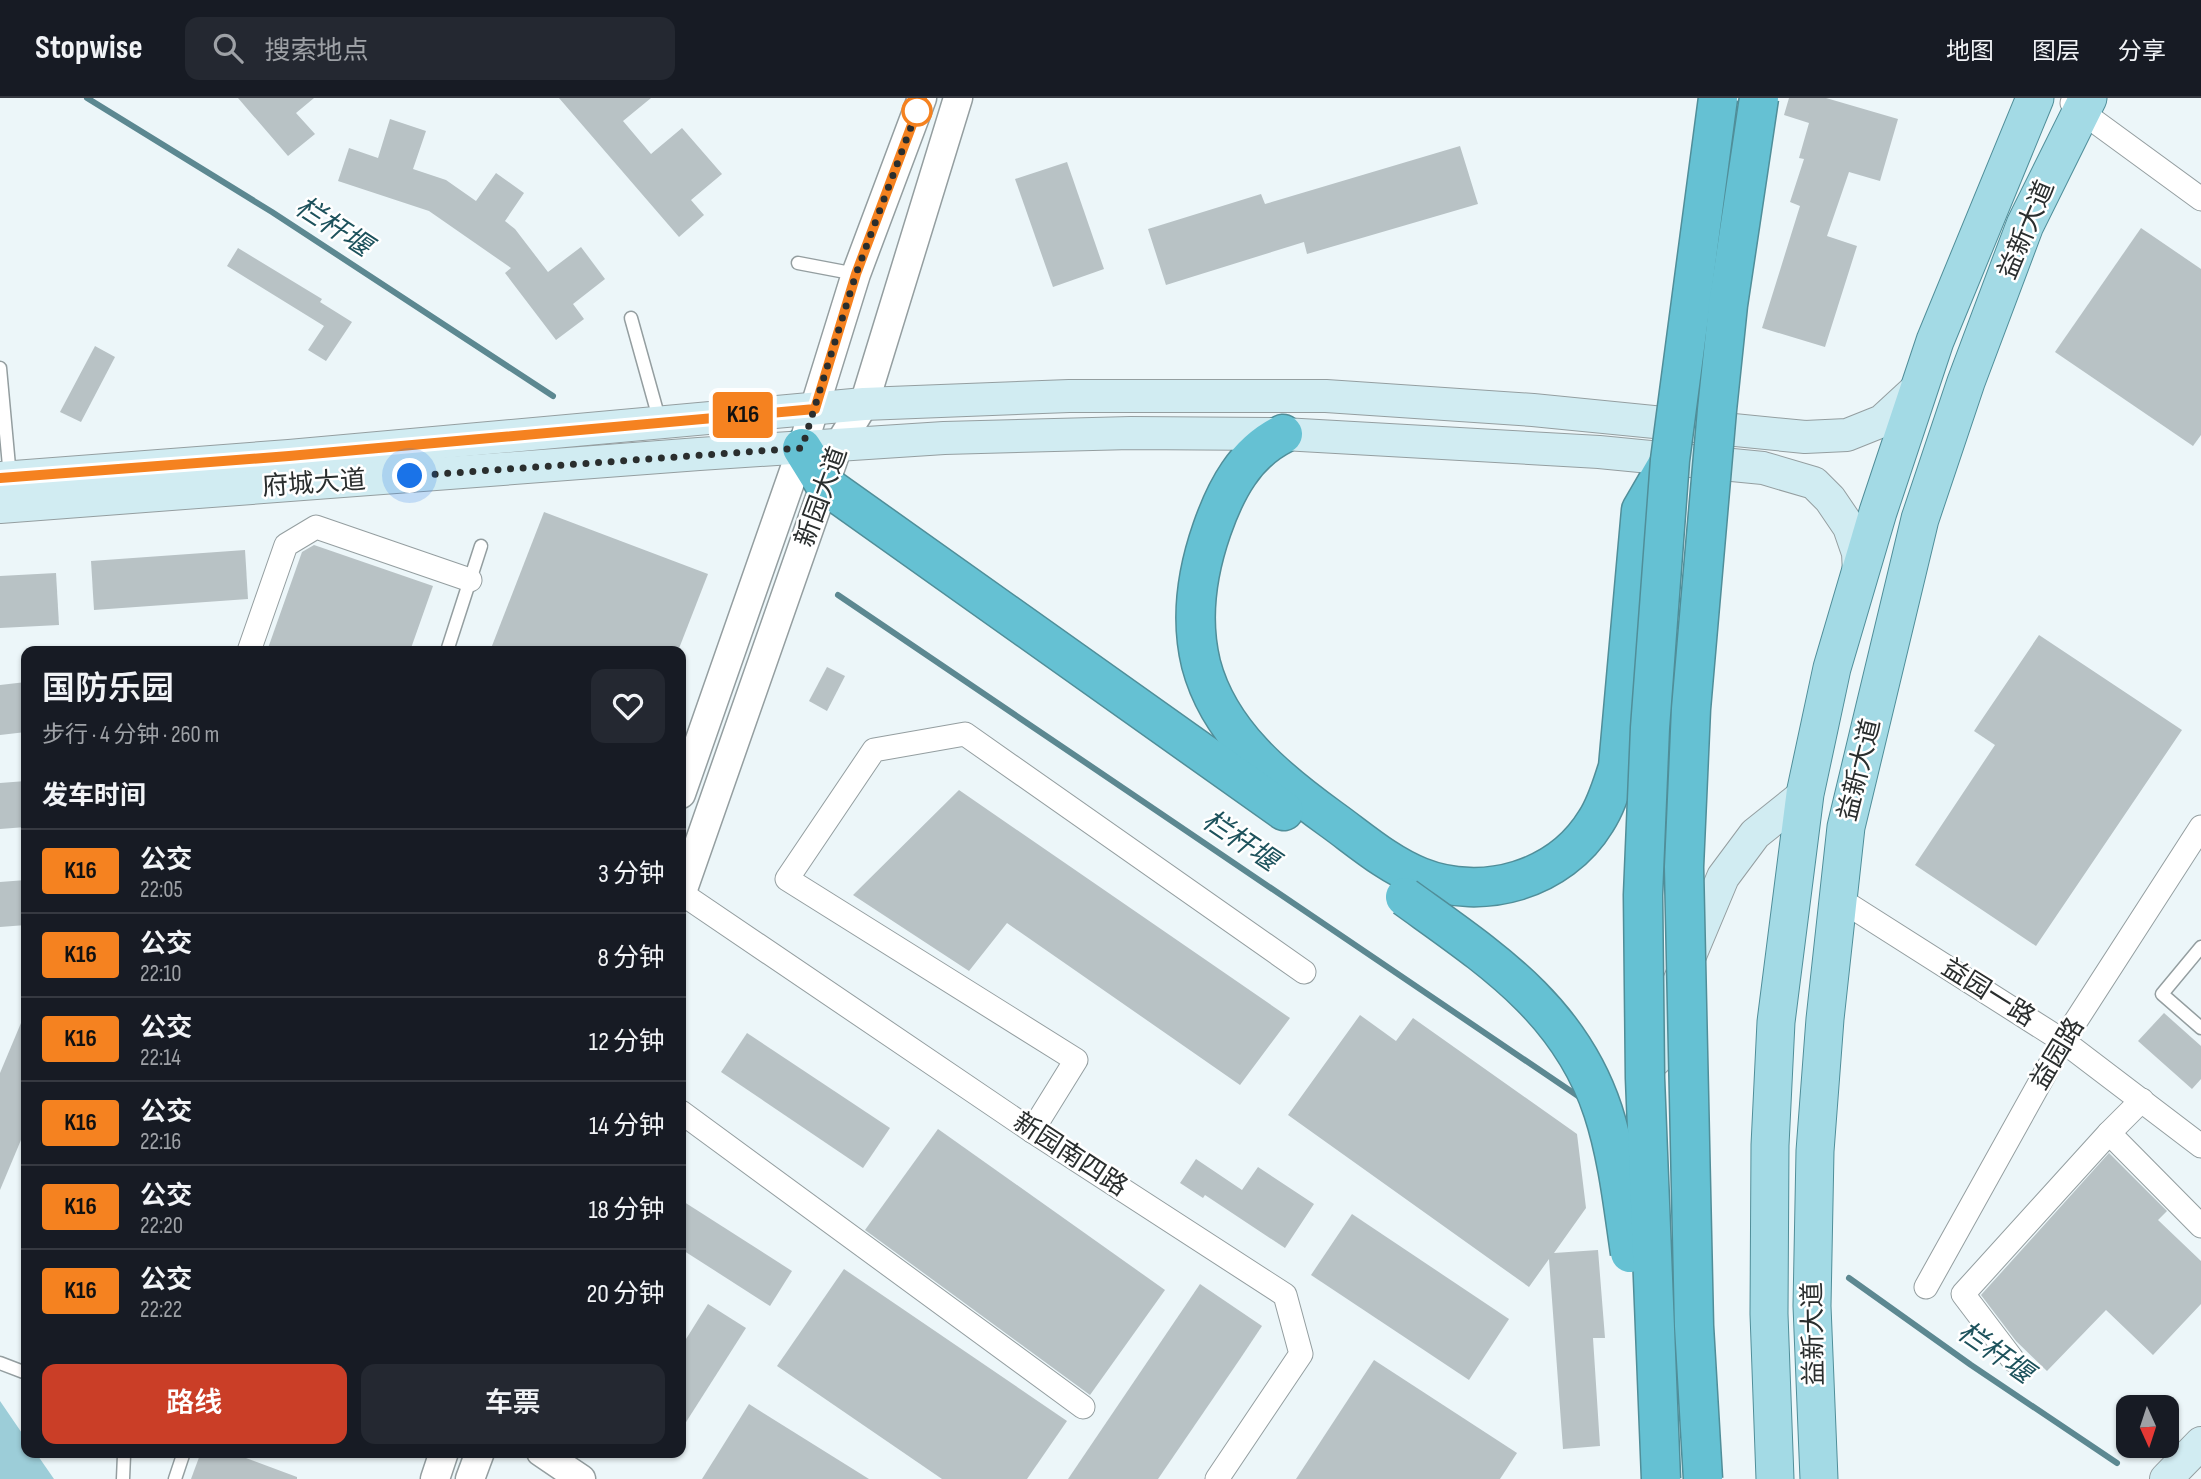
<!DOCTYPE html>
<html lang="zh">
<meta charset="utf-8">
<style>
:root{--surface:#171b24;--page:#242831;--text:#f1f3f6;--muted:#9ea1a6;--line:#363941;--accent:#ca3e27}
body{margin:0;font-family:"Sofia Sans Condensed","Noto Sans SC",sans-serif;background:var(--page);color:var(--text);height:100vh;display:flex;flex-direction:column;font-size:26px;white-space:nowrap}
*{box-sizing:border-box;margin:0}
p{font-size:23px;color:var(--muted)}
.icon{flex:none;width:38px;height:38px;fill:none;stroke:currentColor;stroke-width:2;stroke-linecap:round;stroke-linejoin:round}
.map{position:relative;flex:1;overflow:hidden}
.sheet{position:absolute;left:21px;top:548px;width:665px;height:812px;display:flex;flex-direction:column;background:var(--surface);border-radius:14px;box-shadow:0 2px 5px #0004}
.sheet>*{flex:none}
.badge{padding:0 14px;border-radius:5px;font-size:24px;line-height:46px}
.needle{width:46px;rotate:177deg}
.tools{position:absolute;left:2116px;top:1297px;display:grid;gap:14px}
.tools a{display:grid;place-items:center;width:63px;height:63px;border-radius:14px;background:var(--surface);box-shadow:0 2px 5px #0004;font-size:35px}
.you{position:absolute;width:35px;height:35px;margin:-18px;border:5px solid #fff;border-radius:50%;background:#1a73e8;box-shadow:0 0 0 10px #1a73e833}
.map>.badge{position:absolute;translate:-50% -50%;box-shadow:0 0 0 4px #fff}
h2{padding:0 21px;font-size:26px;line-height:63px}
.round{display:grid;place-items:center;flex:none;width:74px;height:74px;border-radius:14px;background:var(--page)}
.headline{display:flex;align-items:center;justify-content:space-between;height:119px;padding:0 21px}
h1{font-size:33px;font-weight:600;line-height:52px}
.action{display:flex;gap:14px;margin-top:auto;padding:14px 21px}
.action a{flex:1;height:80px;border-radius:14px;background:var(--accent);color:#fff;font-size:28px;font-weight:600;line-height:80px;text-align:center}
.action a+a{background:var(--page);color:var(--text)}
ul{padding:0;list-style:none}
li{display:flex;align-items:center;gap:21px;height:84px;padding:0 21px;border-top:2px solid var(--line)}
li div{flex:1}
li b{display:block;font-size:26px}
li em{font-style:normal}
li .badge{min-width:77px;font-weight:700;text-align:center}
header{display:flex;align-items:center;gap:42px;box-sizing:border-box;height:98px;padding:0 35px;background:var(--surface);border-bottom:2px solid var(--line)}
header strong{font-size:33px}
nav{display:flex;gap:38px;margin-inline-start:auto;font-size:24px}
.search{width:490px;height:63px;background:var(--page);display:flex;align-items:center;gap:18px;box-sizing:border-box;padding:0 24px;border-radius:14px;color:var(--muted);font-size:26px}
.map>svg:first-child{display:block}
.green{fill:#9ccdd8}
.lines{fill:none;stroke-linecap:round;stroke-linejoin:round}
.stream{stroke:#5c8891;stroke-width:6}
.building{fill:#b8c2c5}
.service-casing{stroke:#949ea0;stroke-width:15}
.minor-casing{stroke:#949ea0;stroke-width:25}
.tertiary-casing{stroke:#949ea0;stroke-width:31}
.secondary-casing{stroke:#949ea0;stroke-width:34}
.primary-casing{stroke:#508e99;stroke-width:39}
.motorway-casing{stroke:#508e99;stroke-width:41}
.service{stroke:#fff;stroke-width:12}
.minor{stroke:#fff;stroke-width:23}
.tertiary{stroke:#fff;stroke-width:28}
.secondary{stroke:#d1ecf2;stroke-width:32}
.primary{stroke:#a3dae5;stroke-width:37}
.motorway{stroke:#65c1d3;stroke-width:38}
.motorway-bridge-casing{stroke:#508e99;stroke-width:41;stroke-linecap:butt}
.motorway-bridge{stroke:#65c1d3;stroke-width:38}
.line-casing{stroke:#fff;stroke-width:16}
.line{stroke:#f58220;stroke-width:10}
.walk{stroke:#2a2e2e;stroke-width:7;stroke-dasharray:0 12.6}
.stop-dot{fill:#fff;stroke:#f58220;stroke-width:3.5}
.labels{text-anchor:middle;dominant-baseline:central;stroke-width:5;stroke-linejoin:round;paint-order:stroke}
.street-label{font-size:26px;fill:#2a2e2e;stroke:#fff}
.water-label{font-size:28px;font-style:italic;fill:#1d525c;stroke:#fff}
</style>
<header>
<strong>Stopwise</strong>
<div class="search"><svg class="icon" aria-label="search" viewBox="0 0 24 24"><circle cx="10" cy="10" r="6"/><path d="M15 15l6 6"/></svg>搜索地点</div>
<nav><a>地图</a><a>图层</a><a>分享</a></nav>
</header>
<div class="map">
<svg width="2201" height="1381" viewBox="0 0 2201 1381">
<rect width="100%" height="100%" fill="#ecf6f9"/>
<!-- green -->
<polygon class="green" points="0,1303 26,1341 26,1354 36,1355 54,1381 0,1381"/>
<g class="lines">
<!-- stream -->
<g class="stream">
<polyline points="87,0 272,114 553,298"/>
<polyline points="838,497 1581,1000"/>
<polyline points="1849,1180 1971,1267 2117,1365"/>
</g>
</g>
<!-- building -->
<g class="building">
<polygon points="238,0 314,0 296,15 315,36 288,58"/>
<polygon points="559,0 651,0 623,23 651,56 682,30 722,76 691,102 704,117 679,139"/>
<polygon points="1789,0 1826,0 1898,21 1880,83 1849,74 1827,138 1857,148 1825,249 1762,230 1800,108 1790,104 1804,61 1799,60 1809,25 1784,17"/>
<polygon points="390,21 426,33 413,71 446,82 476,103 496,75 524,95 505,123 515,131 548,174 581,149 605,181 573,206 584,221 556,242 505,175 511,170 429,113 338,83 349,50 378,60"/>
<polygon points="1460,48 1478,106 1307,156 1304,144 1166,187 1148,131 1261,96 1265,106"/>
<polygon points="1067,64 1104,171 1053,189 1015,81"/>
<polygon points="2141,130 2201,171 2201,337 2193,348 2055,254"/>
<polygon points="238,150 322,201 320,204 352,224 326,263 308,252 324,228 227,168"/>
<polygon points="95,248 115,259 81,324 60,314"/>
<polygon points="544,414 708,476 678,553 490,553"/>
<polygon points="314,447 433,488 410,553 267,553 302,454"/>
<polygon points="245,452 248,501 94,512 91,463"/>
<polygon points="56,475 59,527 0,530 0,478"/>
<polygon points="2039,537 2182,632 2036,848 1915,767 1995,647 1974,633"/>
<polygon points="827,569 845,578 827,613 809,603"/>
<polygon points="26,584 26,634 0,637 0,587"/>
<polygon points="26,683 26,729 0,731 0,685"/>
<polygon points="959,692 1290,920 1240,987 1007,825 969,873 853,797"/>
<polygon points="26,782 26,827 0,829 0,784"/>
<polygon points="26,913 26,1030 0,1092 0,975"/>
<polygon points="2164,915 2201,948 2201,981 2192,991 2138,943"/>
<polygon points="1360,917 1396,943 1413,920 1577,1036 1586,1110 1554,1155 1598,1152 1605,1240 1593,1240 1600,1348 1563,1351 1549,1161 1529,1189 1288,1017"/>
<polygon points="747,935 890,1030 863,1070 721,974"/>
<polygon points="938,1031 1165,1192 1090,1297 865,1132"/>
<polygon points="2109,1055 2167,1113 2158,1122 2201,1163 2201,1206 2153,1257 2106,1212 2047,1273 2016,1243 1981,1197"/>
<polygon points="1196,1061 1242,1092 1258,1069 1314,1106 1285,1150 1205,1097 1203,1100 1180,1085"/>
<polygon points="681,1102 792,1173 770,1208 681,1151"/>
<polygon points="1352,1116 1509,1221 1469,1282 1311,1177"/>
<polygon points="844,1171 1067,1323 1027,1381 942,1381 777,1268"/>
<polygon points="1200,1186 1262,1228 1240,1261 1158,1381 1068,1381"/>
<polygon points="708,1206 746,1230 681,1332 681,1249"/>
<polygon points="1374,1262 1517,1355 1500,1381 1296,1381"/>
<polygon points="749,1306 869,1381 702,1381"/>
<polygon points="201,1354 230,1354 297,1379 297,1381 191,1381"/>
</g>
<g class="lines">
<!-- service casing -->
<g class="service-casing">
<g id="service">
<polyline points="798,165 856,176"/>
<polyline points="631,220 660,324"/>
<polyline points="0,270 10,379"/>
<polyline points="447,553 481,448"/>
<polyline points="2201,849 2162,896 2201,930"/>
<polyline points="0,1265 26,1275"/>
<polyline points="123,1354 124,1357 123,1381"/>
<polyline points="175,1381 184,1354"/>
</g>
</g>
<!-- minor casing -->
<g class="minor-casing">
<g id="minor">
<polyline points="2072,5 2082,14 2201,101"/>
<polyline points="249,553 286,447 316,429 470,482"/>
<polyline points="681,795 1032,1033 1285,1197 1301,1256 1217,1381"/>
<polyline points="1838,800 2063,943 2201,1048"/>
<polyline points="681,1014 1083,1309"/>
<polyline points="1032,1033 1076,962 787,781 874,652 965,636 1304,874"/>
<polyline points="2109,1035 2142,1002"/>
<polyline points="1926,1189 2063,943 2201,729"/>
<polyline points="2013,1262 1963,1196 2109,1035 2201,1128"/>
</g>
</g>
<!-- tertiary casing -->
<g class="tertiary-casing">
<g id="tertiary">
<polyline points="681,696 802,350 856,176 922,0"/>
<polyline points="681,797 838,348 864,306 958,0"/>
<polyline points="541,1354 581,1381"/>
<polyline points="435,1381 444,1354"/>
<polyline points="470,1381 480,1354"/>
</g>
</g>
<!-- secondary casing -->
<g class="secondary-casing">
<g id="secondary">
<polyline points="0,380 289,358 864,306 1069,298 1326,298 1533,312 1805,339 1847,337 1882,323 1920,288"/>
<polyline points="0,409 699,356 944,340 1131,335 1283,336 1599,354 1763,370 1814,385 1830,401 1849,429 1858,455 1859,476"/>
<polyline points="1655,962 1658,934 1723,779 1755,736 1805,696"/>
<polyline points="2166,1381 2201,1345"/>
</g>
</g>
<!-- primary casing -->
<g class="primary-casing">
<g id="primary">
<polyline points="1775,1381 1769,1216 1770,1047 1776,924 1805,696 1832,570 1878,414 1935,243 2035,0"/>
<polyline points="1819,1381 1812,1208 1815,1053 1825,921 1846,729 1920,421 1966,284 2025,127 2088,0"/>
</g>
</g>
<!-- motorway casing -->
<g class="motorway-casing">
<g id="motorway">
<path d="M1283 336C1245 355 1226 391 1212 431 1197 474 1190 521 1201 566 1219 635 1277 682 1331 721 1359 741 1387 766 1420 779 1483 804 1560 782 1596 723 1607 706 1612 687 1618 669L1641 412 1670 362"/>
<polyline points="802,350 825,387 1284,713"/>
</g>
</g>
<!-- service -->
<use href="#service" class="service"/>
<!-- minor -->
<use href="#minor" class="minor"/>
<!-- tertiary -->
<use href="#tertiary" class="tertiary"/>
<!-- secondary -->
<use href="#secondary" class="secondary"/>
<!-- primary -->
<use href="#primary" class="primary"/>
<!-- motorway -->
<use href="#motorway" class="motorway"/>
<!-- motorway-bridge casing -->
<g class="motorway-bridge-casing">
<g id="motorway-bridge">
<path d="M1405 799C1488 859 1569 910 1603 1013 1618 1059 1623 1108 1630 1155"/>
<polyline points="1661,1381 1645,980 1643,797 1650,630 1670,362 1718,0"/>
<polyline points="1703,1381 1694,1228 1684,769 1691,611 1717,312 1728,207 1759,0"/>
</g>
</g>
<!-- motorway-bridge -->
<use href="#motorway-bridge" class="motorway-bridge"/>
</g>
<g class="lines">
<!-- line casing -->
<g class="line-casing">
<polyline id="line" points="0,380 289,358 815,311 856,176 922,0"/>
</g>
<!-- line -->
<use href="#line" class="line"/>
<!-- walk -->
<polyline class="walk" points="410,378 802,350 856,176 917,13"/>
</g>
<!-- markers -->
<circle class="stop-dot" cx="917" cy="13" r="14"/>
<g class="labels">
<!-- street labels -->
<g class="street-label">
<text transform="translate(2027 132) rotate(-67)">益新大道</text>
<text transform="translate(314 386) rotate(-4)">府城大道</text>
<text transform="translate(822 399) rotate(-70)">新园大道</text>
<text transform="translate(1860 672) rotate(-76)">益新大道</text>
<text transform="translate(1988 895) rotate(32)">益园一路</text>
<text transform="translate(2058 956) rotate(-59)">益园路</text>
<text transform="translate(1070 1057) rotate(33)">新园南四路</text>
<text transform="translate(1814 1236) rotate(-91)">益新大道</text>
</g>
<!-- water labels -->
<g class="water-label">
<text transform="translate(333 129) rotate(33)">栏杆堰</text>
<text transform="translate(1240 743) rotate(34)">栏杆堰</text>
<text transform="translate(1995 1255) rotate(35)">栏杆堰</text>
</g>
</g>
</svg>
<div class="tools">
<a><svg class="needle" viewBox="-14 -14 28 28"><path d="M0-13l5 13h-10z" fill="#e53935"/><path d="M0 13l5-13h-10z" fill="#9ea1a6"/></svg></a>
</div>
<div class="you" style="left:410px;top:378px"></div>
<b class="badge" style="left:743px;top:317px;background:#f58220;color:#111">K16</b>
<section class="sheet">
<div class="headline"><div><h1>国防乐园</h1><p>步行 · 4 分钟 · 260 m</p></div><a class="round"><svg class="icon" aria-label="heart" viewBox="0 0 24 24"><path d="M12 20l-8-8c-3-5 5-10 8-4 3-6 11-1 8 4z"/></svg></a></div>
<h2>发车时间</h2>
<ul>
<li><span class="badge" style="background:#f58220;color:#111">K16</span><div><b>公交</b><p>22:05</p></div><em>3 分钟</em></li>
<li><span class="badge" style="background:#f58220;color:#111">K16</span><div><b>公交</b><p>22:10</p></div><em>8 分钟</em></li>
<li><span class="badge" style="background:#f58220;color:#111">K16</span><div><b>公交</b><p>22:14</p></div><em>12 分钟</em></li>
<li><span class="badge" style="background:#f58220;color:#111">K16</span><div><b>公交</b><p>22:16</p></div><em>14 分钟</em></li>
<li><span class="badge" style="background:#f58220;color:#111">K16</span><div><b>公交</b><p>22:20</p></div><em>18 分钟</em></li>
<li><span class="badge" style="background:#f58220;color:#111">K16</span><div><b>公交</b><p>22:22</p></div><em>20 分钟</em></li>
</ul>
<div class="action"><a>路线</a><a>车票</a></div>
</section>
</div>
